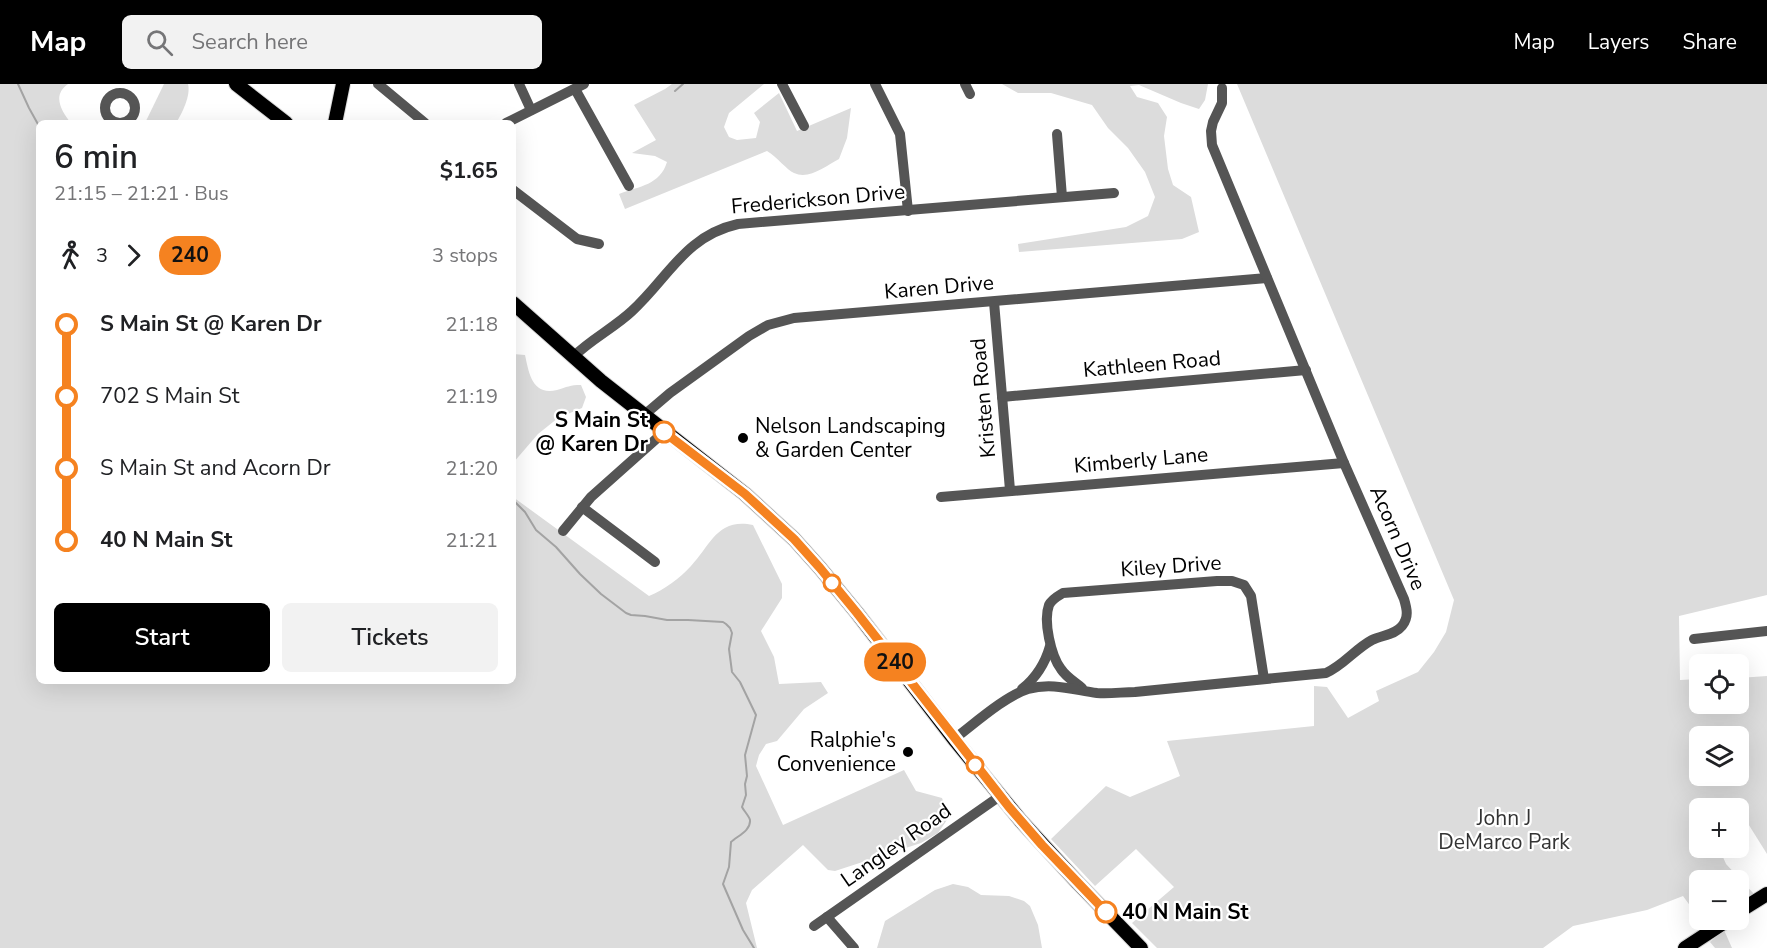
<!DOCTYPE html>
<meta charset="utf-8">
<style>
:root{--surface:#fff;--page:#f2f2f2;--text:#202124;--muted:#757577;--accent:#000}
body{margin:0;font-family:"Nunito Sans",sans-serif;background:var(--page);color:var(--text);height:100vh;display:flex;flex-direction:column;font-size:22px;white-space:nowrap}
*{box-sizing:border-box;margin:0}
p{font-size:20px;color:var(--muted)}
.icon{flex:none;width:33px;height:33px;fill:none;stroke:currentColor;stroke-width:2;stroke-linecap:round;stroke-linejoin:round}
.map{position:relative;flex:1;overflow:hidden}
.side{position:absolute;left:36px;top:36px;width:480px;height:564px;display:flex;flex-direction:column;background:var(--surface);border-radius:9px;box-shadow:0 6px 24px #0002}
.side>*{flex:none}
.badge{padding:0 12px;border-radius:20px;font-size:21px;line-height:39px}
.tools{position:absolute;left:1689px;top:570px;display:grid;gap:12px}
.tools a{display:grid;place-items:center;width:60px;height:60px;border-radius:9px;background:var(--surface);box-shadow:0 6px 24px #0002;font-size:30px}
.map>.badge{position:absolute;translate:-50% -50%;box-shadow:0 0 0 3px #fff}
.legs{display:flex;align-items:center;gap:9px;height:66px;padding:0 18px;font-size:20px}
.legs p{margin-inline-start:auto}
.overview{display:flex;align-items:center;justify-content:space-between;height:102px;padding:0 18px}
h1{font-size:33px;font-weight:600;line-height:45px}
.cta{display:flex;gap:12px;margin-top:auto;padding:12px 18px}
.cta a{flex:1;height:69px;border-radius:9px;background:var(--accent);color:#fff;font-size:24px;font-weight:600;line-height:69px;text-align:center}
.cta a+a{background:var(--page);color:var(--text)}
ul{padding:0 18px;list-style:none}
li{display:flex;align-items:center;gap:21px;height:72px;font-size:22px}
li i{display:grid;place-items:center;width:9px;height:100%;margin:0 8px;background:currentColor}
li i::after{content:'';width:15px;height:15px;margin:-8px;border:4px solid;border-radius:50%;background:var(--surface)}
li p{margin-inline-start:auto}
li:first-child i{background:linear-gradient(#0000 50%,currentColor 0)}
li:last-child i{background:linear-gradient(currentColor 50%,#0000 0)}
header{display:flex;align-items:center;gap:36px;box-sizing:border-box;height:84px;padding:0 30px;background:var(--accent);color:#fff}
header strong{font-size:28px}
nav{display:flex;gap:33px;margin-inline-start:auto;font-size:21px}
.search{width:420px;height:54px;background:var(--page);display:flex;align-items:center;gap:15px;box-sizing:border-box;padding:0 21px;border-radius:9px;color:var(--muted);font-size:22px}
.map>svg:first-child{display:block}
.green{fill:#dcdcdc;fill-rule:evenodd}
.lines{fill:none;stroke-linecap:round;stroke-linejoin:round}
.stream{stroke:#a3a3a3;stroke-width:2}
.major-casing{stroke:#dbdbdb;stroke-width:16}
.minor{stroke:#555;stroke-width:10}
.major{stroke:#000;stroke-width:14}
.line-1-casing{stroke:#fff;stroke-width:14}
.line-1{stroke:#f58220;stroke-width:9}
.stop-1-dot{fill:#fff;stroke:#f58220;stroke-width:3}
.poi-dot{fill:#000;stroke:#fff;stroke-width:2}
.labels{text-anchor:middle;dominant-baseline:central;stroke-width:4.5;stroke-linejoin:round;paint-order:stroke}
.street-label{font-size:21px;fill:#000;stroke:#fff}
.stop-label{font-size:21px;font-weight:bold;fill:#000;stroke:#fff;text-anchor:end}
.poi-label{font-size:21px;fill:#000;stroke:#fff;text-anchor:start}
.park-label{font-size:21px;fill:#333;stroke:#fff}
</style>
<header>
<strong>Map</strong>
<div class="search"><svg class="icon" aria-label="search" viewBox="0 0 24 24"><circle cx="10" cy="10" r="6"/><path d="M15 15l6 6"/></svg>Search here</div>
<nav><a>Map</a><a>Layers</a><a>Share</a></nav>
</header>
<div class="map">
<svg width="1767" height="864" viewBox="0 0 1767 864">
<rect width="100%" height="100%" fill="#fff"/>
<!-- green -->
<g class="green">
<path d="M0 0H68C52 11 61 27 71 39H39V597H513V413L649 512C664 506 680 494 691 482 711 461 717 434 753 441L782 500V514L761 547 774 573 779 600 821 598 828 609 804 625 777 657 766 660 759 671 756 682 783 741 904 686 916 707 942 714 949 733 938 749 921 759 835 787 828 786 803 761 752 806 746 819 757 864H0Z"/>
<path d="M164 0H188C191 12 182 29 176 39H145Z"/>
<path d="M672 0H764L729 29 724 43 729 53 737 56 756 54 760 38 754 29 779 9 797 47 851 24 847 54 839 75C826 82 809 96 794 89 787 86 777 73 767 67L625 125 619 110C640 102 660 101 667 78L655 72 632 69 656 56 634 21 665 5Z"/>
<polygon points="1002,0 1208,0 1205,16 1199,25 1181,19 1139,1 1130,2 1137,13 1158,19 1167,33 1164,52 1168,85 1173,101 1191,113 1199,148 1182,155 1019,168 1018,160 1126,143 1148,132 1155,113 1145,88 1128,64 1108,44 1092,21 1051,9 1018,9"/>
<path d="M1237 0H1767V511L1679 532 1680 596 1699 595 1700 620H1738L1739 594 1767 592V770L1742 730 1739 729 1738 724H1700V764H1719L1726 780 1754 810 1739 820 1738 796H1700L1699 834 1683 812 1647 826 1573 842 1543 864H1157L1132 839 1174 803 1136 765 1095 802 1051 755 1106 702 1130 713 1180 692 1167 657 1314 642V602L1327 603 1348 634 1379 617 1376 607 1418 588 1434 568 1446 548 1454 516ZM1700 652H1738V692H1700Z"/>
<path d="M513 270 525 271C529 289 532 312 557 306 567 303 570 301 581 301L586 313 582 324 558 334 538 350 513 379Z"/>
<polygon points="953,800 968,803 981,811 1009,812 1024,817 1030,822 1038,841 1042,864 877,864 885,837 935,806"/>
<polygon points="1724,846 1732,864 1715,864 1710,858"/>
</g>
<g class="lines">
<!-- stream -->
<g class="stream">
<polyline points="18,0 29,24 39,42"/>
<polyline points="675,7 683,0"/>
<path d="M513 416 525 428 536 446 556 463 580 490 601 510 626 529 631 531 645 532 667 536H688L723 538 726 540 730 544 732 549 729 565 732 588 740 598 756 631 745 671 747 692 745 700 746 711 742 723C744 727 749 732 750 736 751 747 737 752 731 758L729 783 723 800 743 846 754 864"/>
</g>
<!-- major casing -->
<g class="major-casing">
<g id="major">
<polyline points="236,0 286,39"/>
<polyline points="335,39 343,0"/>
<polyline points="513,219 601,297 745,410 794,455 820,484 857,529 954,655 1021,737 1078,799 1141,864"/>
<polyline points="1738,828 1767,810"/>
<polyline points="1685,864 1728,836"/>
</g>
</g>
<!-- minor -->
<g class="minor">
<polyline points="378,0 425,39"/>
<polyline points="519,0 531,26"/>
<polyline points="782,0 804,42"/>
<polyline points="875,0 900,50 908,127"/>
<polyline points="965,0 970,10"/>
<polyline points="575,5 629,102"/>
<circle cx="120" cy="24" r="15"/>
<polyline points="506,39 584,0"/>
<polyline points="1057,50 1062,113"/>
<polyline points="513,106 577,155 599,160"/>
<polyline points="994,218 1010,406"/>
<path d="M573 273C591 255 614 244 632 227 669 193 685 152 738 140L1114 109"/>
<polyline points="1002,313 1306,286"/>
<polyline points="643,332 670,309 749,252 768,241 794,234 1267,194"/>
<polyline points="941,413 1344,379"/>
<polyline points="582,423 655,478"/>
<polyline points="563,447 591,413 664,348"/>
<polyline points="1694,555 1767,547"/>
<path d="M1082 604C1075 598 1066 593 1061 585 1051 572 1043 537 1049 521 1052 515 1058 512 1063 509L1217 497H1232L1244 501 1251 512 1264 595"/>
<path d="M1022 605C1037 593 1045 580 1050 562"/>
<path d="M954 655C974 640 1005 612 1028 605 1052 598 1074 606 1097 609 1110 610 1123 608 1135 608L1326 589C1344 581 1355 565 1372 556 1382 551 1395 551 1402 542 1409 533 1407 525 1404 515L1344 379 1212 61 1211 47 1213 38 1222 19V4"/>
<polyline points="827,833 854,864"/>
<polyline points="814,842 1000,712"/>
</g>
<!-- major -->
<use href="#major" class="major"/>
</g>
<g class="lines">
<!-- line-1 casing -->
<g class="line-1-casing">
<polyline id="line-1" points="664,348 745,410 794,455 820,484 857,529 1009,723 1042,761 1106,828"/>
</g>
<!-- line-1 -->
<use href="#line-1" class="line-1"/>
</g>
<!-- markers -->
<g class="stop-1-dot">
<circle cx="664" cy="348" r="10"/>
<circle cx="832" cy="499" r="8"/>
<circle cx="975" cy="681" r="8"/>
<circle cx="1106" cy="828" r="10"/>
</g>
<g class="poi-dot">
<circle cx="743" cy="354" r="6"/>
<circle cx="908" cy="668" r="6"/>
</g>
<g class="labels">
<!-- street labels -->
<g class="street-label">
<text transform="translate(818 115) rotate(-5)">Frederickson Drive</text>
<text transform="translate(939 203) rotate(-5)">Karen Drive</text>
<text transform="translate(1152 280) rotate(-5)">Kathleen Road</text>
<text transform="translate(983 314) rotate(-95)">Kristen Road</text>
<text transform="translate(1141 376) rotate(-5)">Kimberly Lane</text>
<text transform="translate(1398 454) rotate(67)">Acorn Drive</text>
<text transform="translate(1171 482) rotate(-4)">Kiley Drive</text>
<text transform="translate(896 761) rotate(-35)">Langley Road</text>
</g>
<!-- stop labels -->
<g class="stop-label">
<text x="648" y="336">S Main St<tspan x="648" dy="24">@ Karen Dr</tspan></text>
<text x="1122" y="828" text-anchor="start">40 N Main St</text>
</g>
<!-- poi labels -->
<g class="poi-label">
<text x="755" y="342">Nelson Landscaping<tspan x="755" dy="24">&amp; Garden Center</tspan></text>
<text x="896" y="656" text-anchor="end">Ralphie's<tspan x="896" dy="24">Convenience</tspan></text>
</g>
<!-- park labels -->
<g class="park-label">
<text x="1504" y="734">John J<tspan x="1504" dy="24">DeMarco Park</tspan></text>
</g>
</g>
</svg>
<div class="tools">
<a><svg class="icon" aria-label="locate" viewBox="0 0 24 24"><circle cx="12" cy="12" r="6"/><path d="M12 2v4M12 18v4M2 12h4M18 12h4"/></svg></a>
<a><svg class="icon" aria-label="layers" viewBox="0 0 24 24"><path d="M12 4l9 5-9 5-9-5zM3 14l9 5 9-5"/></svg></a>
<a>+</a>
<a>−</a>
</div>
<b class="badge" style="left:895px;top:578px;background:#f58220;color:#111">240</b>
<section class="side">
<div class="overview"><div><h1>6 min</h1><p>21:15 – 21:21 · Bus</p></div><b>$1.65</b></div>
<div class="legs"><svg class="icon" aria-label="walk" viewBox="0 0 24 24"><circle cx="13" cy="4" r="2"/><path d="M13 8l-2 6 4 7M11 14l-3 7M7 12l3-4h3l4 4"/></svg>3<svg class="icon" aria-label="forward" viewBox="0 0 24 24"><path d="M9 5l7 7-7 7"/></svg><b class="badge" style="background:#f58220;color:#111">240</b><p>3 stops</p></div>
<ul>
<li><i style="color:#f58220"></i><b>S Main St @ Karen Dr</b><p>21:18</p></li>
<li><i style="color:#f58220"></i><span>702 S Main St</span><p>21:19</p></li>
<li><i style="color:#f58220"></i><span>S Main St and Acorn Dr</span><p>21:20</p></li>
<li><i style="color:#f58220"></i><b>40 N Main St</b><p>21:21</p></li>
</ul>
<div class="cta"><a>Start</a><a>Tickets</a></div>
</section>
</div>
